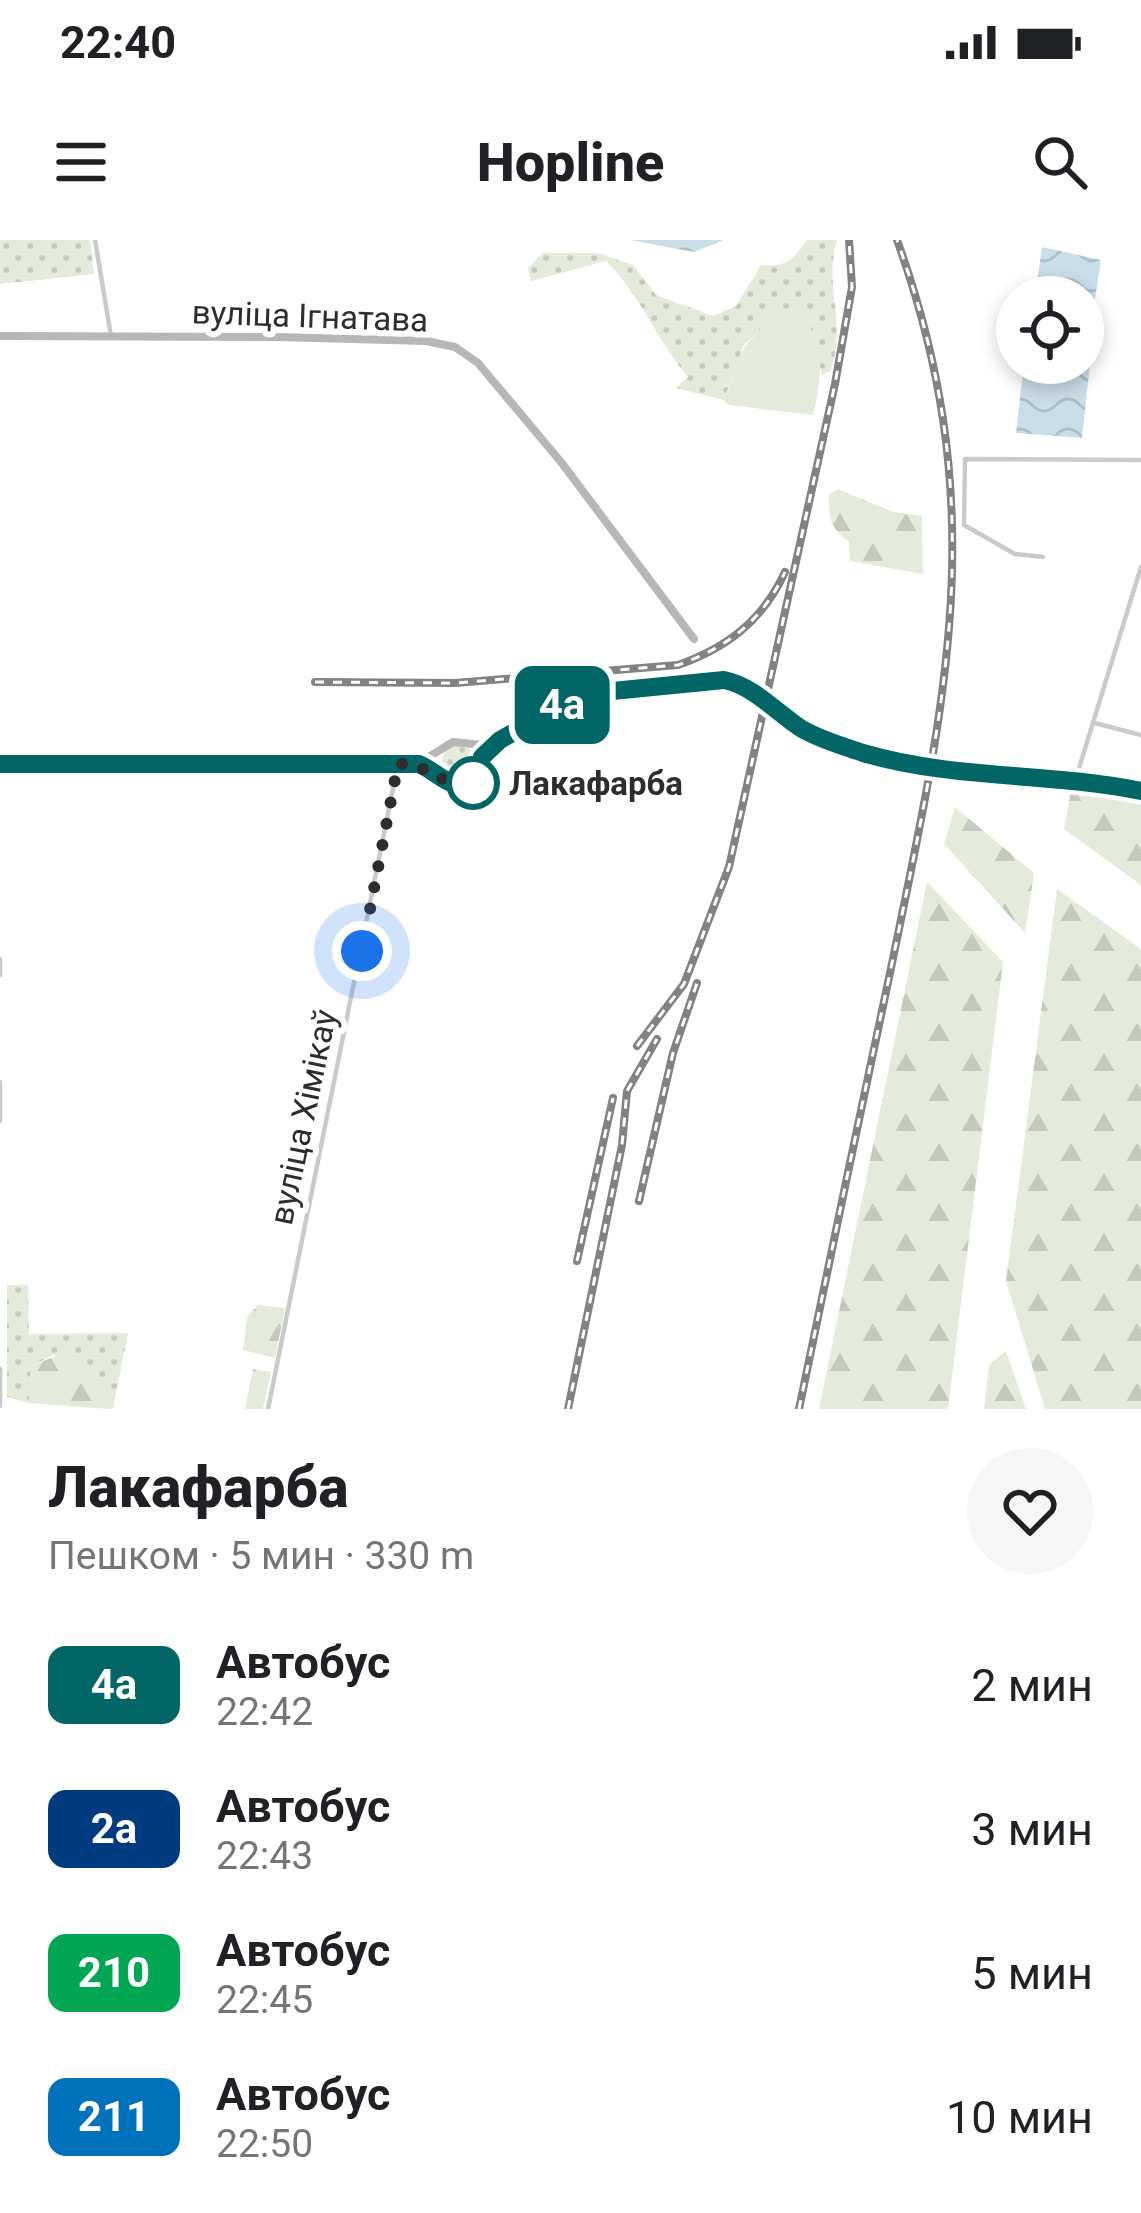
<!DOCTYPE html>
<html lang="ru">
<meta charset="utf-8">
<style>
:root{--surface:#fff;--page:#f6f6f6;--text:#202124;--muted:#757577}
body{margin:0;font-family:Roboto,sans-serif;background:var(--page);color:var(--text);height:100vh;display:flex;flex-direction:column;font-size:45px;white-space:nowrap}
*{box-sizing:border-box;margin:0}
p{font-size:39px;color:var(--muted)}
.icon{flex:none;width:66px;height:66px;fill:none;stroke:currentColor;stroke-width:2;stroke-linecap:round;stroke-linejoin:round}
.map{position:relative;height:1169px;overflow:hidden}
.side{display:flex;flex-direction:column;background:var(--surface);flex:1}
.side>*{flex:none}
.badge{padding:0 24px;border-radius:18px;font-size:42px;line-height:78px}
.controls{position:absolute;left:996px;top:36px;display:grid;gap:24px}
.controls a{display:grid;place-items:center;width:108px;height:108px;border-radius:50%;background:var(--surface);box-shadow:0 6px 18px #0003;font-size:60px}
.you{position:absolute;width:60px;height:60px;margin:-30px;border:9px solid #fff;border-radius:50%;background:#1a73e8;box-shadow:0 0 0 18px #1a73e833}
.map>.badge{position:absolute;translate:-50% -50%;box-shadow:0 0 0 6px #fff}
.round{display:grid;place-items:center;flex:none;width:126px;height:126px;border-radius:63px;background:var(--page)}
.summary{display:flex;align-items:center;justify-content:space-between;height:204px;padding:0 48px}
h1{font-size:57px;font-weight:800;line-height:90px}
ul{padding:0;list-style:none}
li{display:flex;align-items:center;gap:36px;height:144px;padding:0 48px}
li div{flex:1}
li b{display:block;font-size:45px}
li em{font-style:normal}
li .badge{min-width:132px;font-weight:700;text-align:center}
.status{display:flex;justify-content:space-between;align-items:center;height:84px;padding:0 60px;background:var(--surface);direction:ltr}
.status svg{height:33px;fill:currentColor}
header{display:flex;justify-content:space-between;align-items:center;height:156px;padding:0 48px;background:var(--surface);font-size:54px;font-weight:800}
.map>svg:first-child{display:block}
.grass{fill:url(#grass-dots)}
.forest{fill:url(#forest-firs)}
.garden{fill:#e4eadc}
.water{fill:url(#water-waves)}
.lines{fill:none;stroke-linecap:round;stroke-linejoin:round}
.street{stroke:#cacaca;stroke-width:4.5}
.secondary{stroke:#b7b7b7;stroke-width:8}
.rail-casing{stroke:#828282;stroke-width:8}
.rail{stroke:#fff;stroke-width:3;stroke-dasharray:9;stroke-linecap:butt}
.line-casing{stroke:#fff;stroke-width:27}
.line{stroke:#026666;stroke-width:18}
.walk{stroke:#2d2d2d;stroke-width:12;stroke-dasharray:0 21.6}
.stop-dot{fill:#fff;stroke:#026666;stroke-width:6}
.labels{text-anchor:middle;dominant-baseline:central;stroke-width:12;stroke-linejoin:round;paint-order:stroke}
.street-label{font-size:33px;fill:#2d2d2d;stroke:#fff}
.stop-label{font-size:33px;font-weight:bold;fill:#2d2d2d;stroke:#fff;text-anchor:start}
</style>
<div class="status"><b>22:40</b><svg viewBox="0 0 49 12"><path d="M0 12V9h3v3zM5 12V6h3v6zM10 12V3h3v9zM15 12V0h3v12zM26 1h20v11H26zM47 4h2v5h-2z"/></svg></div>
<header><svg class="icon" aria-label="menu" viewBox="0 0 24 24"><path d="M4 6h16M4 12h16M4 18h16"/></svg>Hopline<svg class="icon" aria-label="search" viewBox="0 0 24 24"><circle cx="10" cy="10" r="6"/><path d="M15 15l6 6"/></svg></header>
<div class="map">
<svg width="1141" height="1169" viewBox="0 0 1141 1169">
<defs>
<pattern id="grass-dots" width="8" height="8" patternUnits="userSpaceOnUse" patternTransform="scale(3)"><rect width="8" height="8" fill="#e4eadc"/><path d="M2 2h.1M6 6h.1" fill="none" stroke="#c4c9bd" stroke-width="1.8" stroke-linecap="round"/></pattern>
<pattern id="forest-firs" width="22" height="20" patternUnits="userSpaceOnUse" patternTransform="scale(3)"><rect width="22" height="20" fill="#e4eadc"/><path d="M5 1l3.5 6h-7zM16 11l3.5 6h-7z" fill="#c4c9bd"/></pattern>
<pattern id="water-waves" width="16" height="10" patternUnits="userSpaceOnUse" patternTransform="scale(3)"><rect width="16" height="10" fill="#cadee8"/><path d="M0 5q4-4 8 0t8 0" fill="none" stroke="#aebfc7"/></pattern>
</defs>
<rect width="100%" height="100%" fill="#fff"/>
<!-- grass -->
<g class="grass">
<polygon points="0,0 90,0 94,34 0,44"/>
<path d="M807 0H837C823 45 848 88 830 131L822 135 813 93 760 91 744 104 724 160 676 148 688 137C656 99 642 57 606 21L531 41 528 28 543 13H598L633 25 656 55 713 76 736 66 761 25C785 28 794 19 807 0Z"/>
<circle cx="459" cy="522" r="17"/>
<polygon points="7,1045 28,1045 29,1094 128,1093 113,1168 108,1169 103,1144 54,1115 31,1126 29,1163 7,1157"/>
</g>
<!-- forest -->
<g class="forest">
<path d="M838 249 893 272 922 276 923 334 850 321 849 302C830 287 829 280 829 255Z"/>
<polygon points="1071,551 1141,558 1141,645 1064,589"/>
<polygon points="955,567 1034,633 1025,693 944,604"/>
<polygon points="927,642 1003,722 948,1169 819,1169"/>
<polygon points="1057,649 1141,709 1141,1169 1045,1169 1006,1041"/>
<polygon points="258,1065 285,1068 275,1118 243,1110 247,1077"/>
<polygon points="68,1111 103,1144 108,1169 29,1163 31,1126"/>
<polygon points="1006,1111 1026,1169 984,1169 989,1125"/>
<polygon points="253,1129 271,1132 263,1169 245,1169"/>
</g>
<!-- garden -->
<path class="garden" d="M793 70C829 93 821 139 813 175L729 165 724 160C737 132 734 112 760 91L761 79Z"/>
<!-- water -->
<g class="water">
<polygon points="630,0 724,0 694,12"/>
<polygon points="1042,7 1101,20 1089,97 1083,96 1083,57 1035,57"/>
<polygon points="1083,114 1091,115 1082,198 1016,193 1024,123 1083,123"/>
</g>
<g class="lines">
<!-- street -->
<g class="street">
<polyline points="95,0 111,96"/>
<polyline points="1043,317 1015,314 964,285 965,219 1141,220"/>
<polyline points="1095,483 1141,495"/>
<polyline points="1075,541 1141,327"/>
<polyline points="0,719 0,735"/>
<polyline points="0,842 0,881"/>
<polyline points="0,1129 0,1166"/>
<polyline points="268,1169 398,524"/>
</g>
<!-- secondary -->
<g class="secondary">
<polyline points="0,96 276,97 426,101 455,107 478,123 561,222 694,399"/>
<polyline points="419,523 453,545 469,545 481,535 482,517 499,501"/>
<path d="M0 524 419 523 453 502 483 505 500 500 582 454 724 440C754 446 777 473 802 489 821 500 843 506 864 513 955 541 1048 532 1141 551"/>
</g>
<!-- rail casing -->
<g class="rail-casing">
<g id="rail">
<path d="M315 442 455 443 678 425C727 408 763 380 785 332"/>
<polyline points="637,806 684,744 729,627 835,144 852,47 849,0"/>
<polyline points="639,961 673,813 697,743"/>
<polyline points="577,1021 613,858"/>
<polyline points="568,1169 622,905 627,851 657,799"/>
<path d="M799 1169C829 1024 859 878 890 733 945 464 994 269 897 0"/>
</g>
</g>
<!-- rail -->
<use href="#rail" class="rail"/>
</g>
<g class="lines">
<!-- line casing -->
<g class="line-casing">
<path id="line" d="M0 524H419C440 533 454 556 477 539L482 517 500 500 582 454 724 440C754 446 777 473 802 489 821 500 843 506 863 513 955 540 1048 532 1141 551"/>
</g>
<!-- line -->
<use href="#line" class="line"/>
<!-- walk -->
<path class="walk" d="M362 711 398 524C431 523 447 552 473 543"/>
</g>
<!-- markers -->
<circle class="stop-dot" cx="473" cy="543" r="24"/>
<g class="labels">
<!-- street labels -->
<g class="street-label">
<text transform="translate(310 76) rotate(2)">вуліца Ігнатава</text>
<text transform="translate(303 877) rotate(-78)">вуліца Хімікаў</text>
</g>
<!-- stop labels -->
<g class="stop-label">
<text x="509" y="543">Лакафарба</text>
</g>
</g>
</svg>
<div class="controls">
<a><svg class="icon" aria-label="locate" viewBox="0 0 24 24"><circle cx="12" cy="12" r="6"/><path d="M12 2v4M12 18v4M2 12h4M18 12h4"/></svg></a>
</div>
<div class="you" style="left:362px;top:711px"></div>
<b class="badge" style="left:562px;top:465px;background:#026666;color:#fff">4а</b>
</div>
<section class="side">
<div class="summary"><div><h1>Лакафарба</h1><p>Пешком · 5 мин · 330 m</p></div><a class="round"><svg class="icon" aria-label="heart" viewBox="0 0 24 24"><path d="M12 20l-8-8c-3-5 5-10 8-4 3-6 11-1 8 4z"/></svg></a></div>
<ul>
<li><span class="badge" style="background:#026666;color:#fff">4а</span><div><b>Автобус</b><p>22:42</p></div><em>2 мин</em></li>
<li><span class="badge" style="background:#003b80;color:#fff">2а</span><div><b>Автобус</b><p>22:43</p></div><em>3 мин</em></li>
<li><span class="badge" style="background:#00a651;color:#fff">210</span><div><b>Автобус</b><p>22:45</p></div><em>5 мин</em></li>
<li><span class="badge" style="background:#0072bc;color:#fff">211</span><div><b>Автобус</b><p>22:50</p></div><em>10 мин</em></li>
</ul>
</section>
